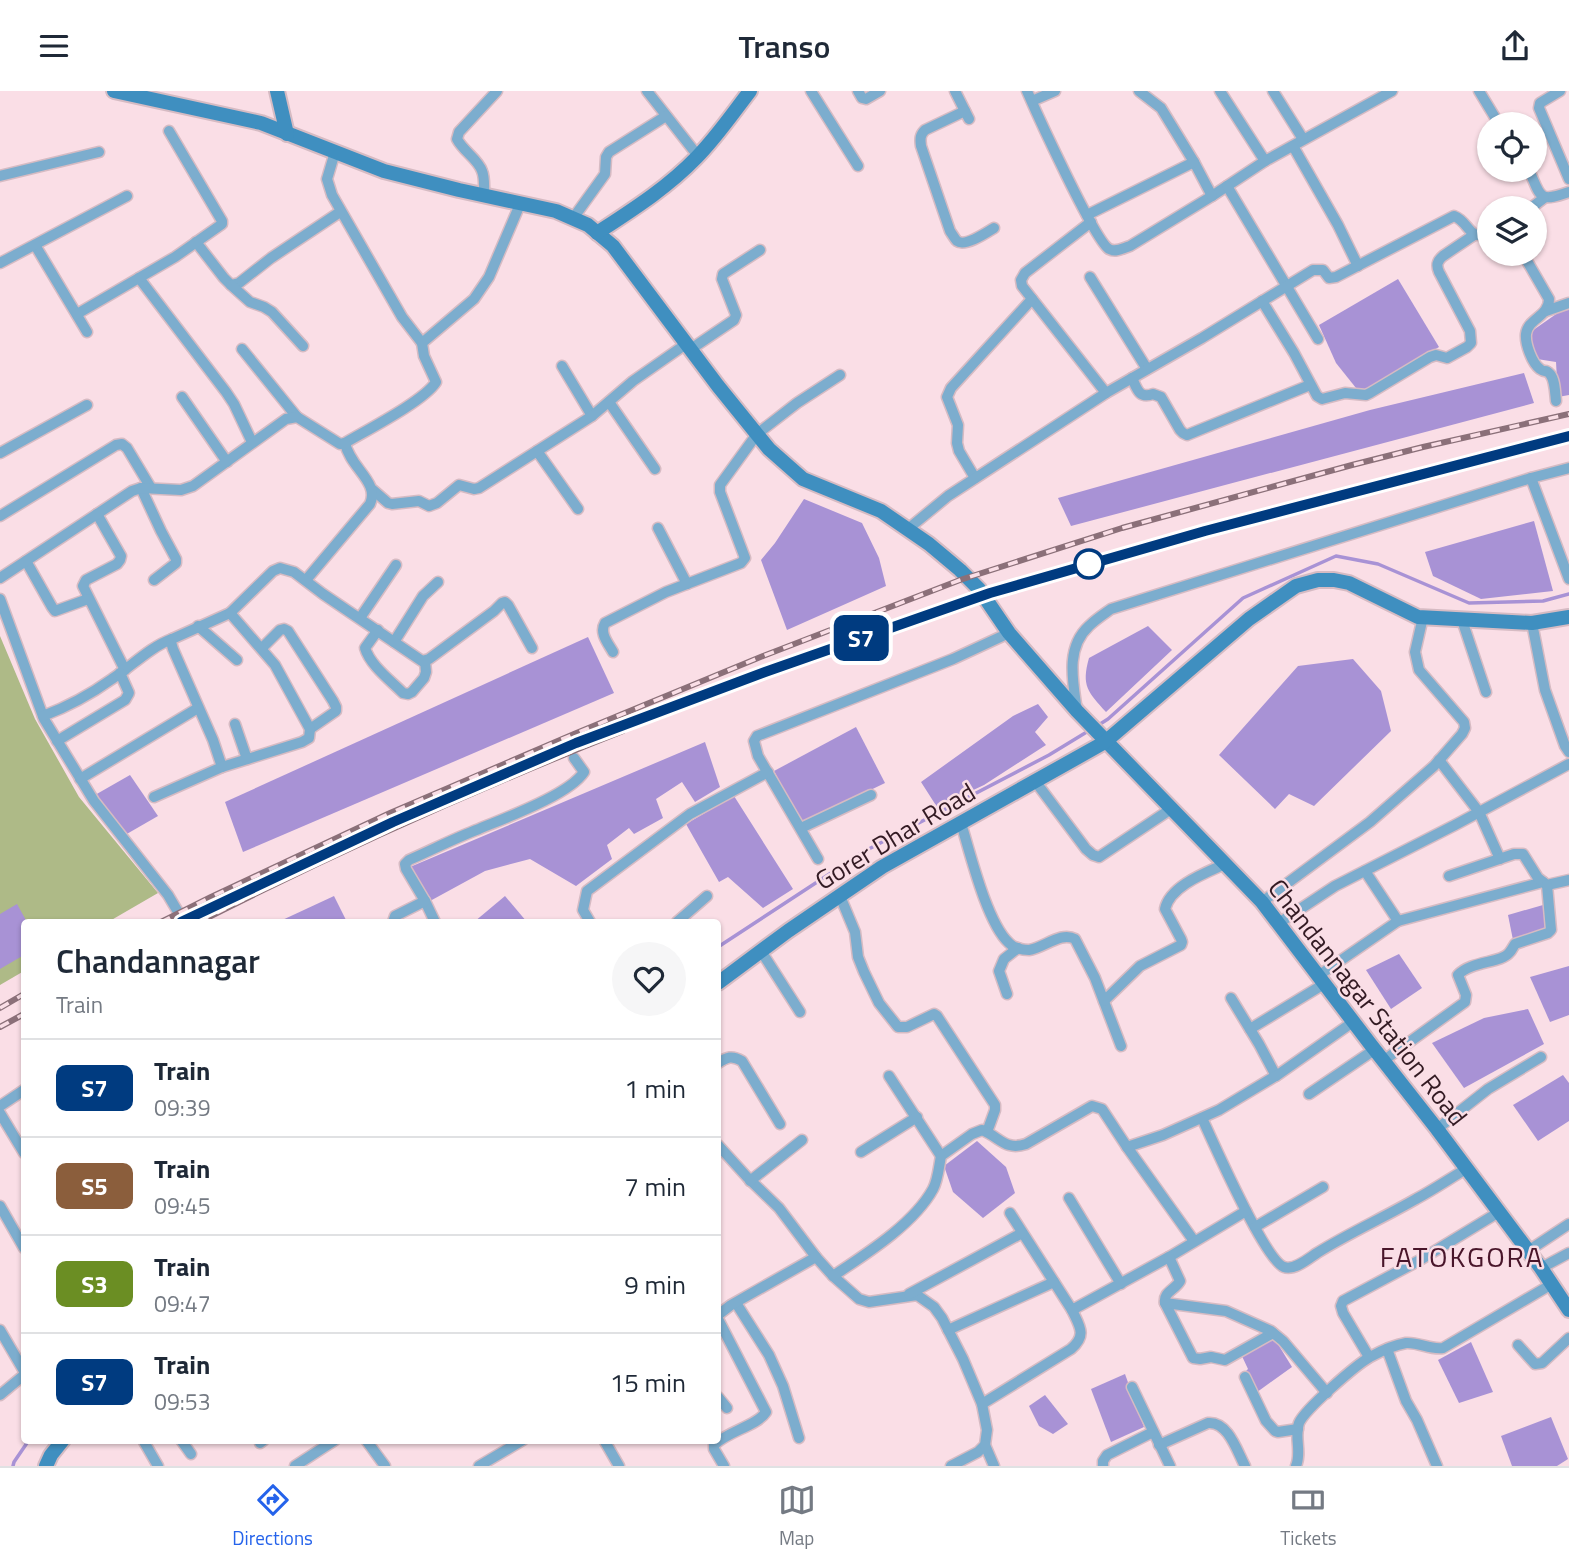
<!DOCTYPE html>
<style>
:root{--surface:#fff;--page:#f6f6f7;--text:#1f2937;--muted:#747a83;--line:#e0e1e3;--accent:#2563eb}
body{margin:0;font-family:"Titillium Web",sans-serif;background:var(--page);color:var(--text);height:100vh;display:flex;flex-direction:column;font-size:26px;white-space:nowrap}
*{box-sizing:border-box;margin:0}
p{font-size:23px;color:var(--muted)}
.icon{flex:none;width:38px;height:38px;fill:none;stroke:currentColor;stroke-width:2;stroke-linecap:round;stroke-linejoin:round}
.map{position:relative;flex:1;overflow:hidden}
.drawer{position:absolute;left:21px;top:828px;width:700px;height:525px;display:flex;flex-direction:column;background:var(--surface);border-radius:7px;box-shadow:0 2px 5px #0004}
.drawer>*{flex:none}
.badge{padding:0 14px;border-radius:10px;font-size:24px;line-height:46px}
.controls{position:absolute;left:1477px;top:21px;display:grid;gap:14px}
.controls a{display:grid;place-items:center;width:70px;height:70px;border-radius:50%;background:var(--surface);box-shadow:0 2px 5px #0004;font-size:35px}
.map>.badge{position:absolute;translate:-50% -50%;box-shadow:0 0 0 4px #fff}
.round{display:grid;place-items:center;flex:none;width:74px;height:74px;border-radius:37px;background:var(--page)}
.headline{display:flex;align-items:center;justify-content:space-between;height:119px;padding:0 35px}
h1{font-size:33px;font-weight:600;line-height:52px}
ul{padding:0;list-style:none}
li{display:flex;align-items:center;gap:21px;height:98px;padding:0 35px;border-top:2px solid var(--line)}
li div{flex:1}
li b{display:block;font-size:26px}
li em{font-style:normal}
li .badge{min-width:77px;font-weight:700;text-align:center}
header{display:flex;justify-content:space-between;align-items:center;height:91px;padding:0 35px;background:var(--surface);font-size:32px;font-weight:600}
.tabs{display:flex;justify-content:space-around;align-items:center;height:98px;border-top:2px solid var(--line);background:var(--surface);font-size:19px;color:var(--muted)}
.tabs a{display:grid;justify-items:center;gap:4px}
.tabs .current{color:var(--accent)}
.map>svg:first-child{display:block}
.green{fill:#aeba87}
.water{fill:#a892d5}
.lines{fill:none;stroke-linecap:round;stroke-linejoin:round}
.stream{stroke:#a892d5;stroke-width:3.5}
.street-casing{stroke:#d6bbc3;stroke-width:13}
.secondary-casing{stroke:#d6bbc3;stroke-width:18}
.street{stroke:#7cadce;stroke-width:10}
.secondary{stroke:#3f8fc0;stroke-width:14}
.rail-casing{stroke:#8b7079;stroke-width:6}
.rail{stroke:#fadee6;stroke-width:3.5;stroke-dasharray:10;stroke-linecap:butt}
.line-casing{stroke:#fff;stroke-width:16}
.line{stroke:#003b80;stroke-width:10}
.stop-dot{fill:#fff;stroke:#003b80;stroke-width:3.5}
.labels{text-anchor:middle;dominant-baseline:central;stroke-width:5;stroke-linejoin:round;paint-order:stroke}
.street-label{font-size:26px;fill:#331a23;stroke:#fadee6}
.neighbourhood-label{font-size:28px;letter-spacing:2px;fill:#49152a;stroke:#fadee6}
</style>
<header><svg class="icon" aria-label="menu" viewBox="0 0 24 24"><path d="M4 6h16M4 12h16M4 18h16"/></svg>Transo<svg class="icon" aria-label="share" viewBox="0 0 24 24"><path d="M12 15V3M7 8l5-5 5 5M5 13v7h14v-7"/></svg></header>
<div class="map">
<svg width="1569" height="1375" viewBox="0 0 1569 1375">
<rect width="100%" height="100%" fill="#fadee6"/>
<!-- green -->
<polygon class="green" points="0,545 35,628 79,706 158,802 108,831 24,831 24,880 0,894"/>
<!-- water -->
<g class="water">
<polygon points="1398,188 1439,256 1360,302 1336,272 1319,234"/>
<polygon points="1569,216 1569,304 1558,306 1556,271 1537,268 1529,242 1562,219"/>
<polygon points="1524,282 1534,312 1071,435 1058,407 1370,319"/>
<polygon points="804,408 862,432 879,467 886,495 787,539 761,469 775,452"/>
<polygon points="1534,430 1553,500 1481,508 1433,485 1425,461"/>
<path d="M1148 535 1172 559 1106 621C1088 601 1081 595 1089 567Z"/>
<polygon points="588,546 614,602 243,761 225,711"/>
<polygon points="1353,568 1381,600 1391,640 1314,715 1289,703 1275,718 1219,664 1298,575"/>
<polygon points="1038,613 1048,626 1035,641 1046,654 984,694 937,716 921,691 1013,625"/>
<polygon points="856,636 885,692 802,732 774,680"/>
<polygon points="705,651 720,696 695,711 682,691 656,708 663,727 634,743 629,737 607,754 612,768 576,795 530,768 485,780 430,810 410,776"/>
<polygon points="130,684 158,725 125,744 95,704"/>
<polygon points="734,705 793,798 763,817 728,786 719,791 686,733"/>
<polygon points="334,805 347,831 278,831"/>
<polygon points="505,805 527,831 474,831"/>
<polygon points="17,813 27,831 24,831 24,864 0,878 0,823"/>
<polygon points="1543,814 1547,840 1513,849 1508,824"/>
<polygon points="1399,863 1422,897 1391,918 1366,879"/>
<polygon points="1569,875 1569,924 1550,931 1530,886"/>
<polygon points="1528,918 1544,953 1464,997 1432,952 1484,927"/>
<polygon points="1563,984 1569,992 1569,1030 1538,1050 1513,1014"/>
<polygon points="977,1050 1006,1076 1015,1102 983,1127 953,1101 944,1075"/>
<polygon points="1273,1245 1292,1276 1253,1304 1241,1285 1248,1278 1241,1263"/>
<polygon points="1471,1251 1493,1301 1459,1312 1438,1269"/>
<polygon points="1125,1283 1144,1336 1111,1351 1091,1298"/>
<polygon points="1045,1304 1068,1333 1053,1343 1039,1335 1029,1315"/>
<polygon points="1551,1326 1568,1368 1557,1375 1512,1375 1501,1345"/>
</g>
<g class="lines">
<!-- stream -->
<g class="stream">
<polyline points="1097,635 1108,628 1243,507 1336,465 1378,473 1469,512 1543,510 1569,503"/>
<polyline points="718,856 863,761 1049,664 1090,639"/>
<polyline points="13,1375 14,1371 29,1349"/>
</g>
<!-- street casing -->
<g class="street-casing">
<g id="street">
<polyline points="647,0 698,65"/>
<polyline points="811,0 858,75"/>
<polyline points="858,0 862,7 866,8 880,0"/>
<polyline points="955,0 969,28"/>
<path d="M1027 0C1037 23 1095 150 1109 158 1116 162 1123 157 1130 155L1212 105 1265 70 1392 0"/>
<polyline points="1139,0 1161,17 1194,71 1212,105"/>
<polyline points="1220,0 1265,70"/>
<polyline points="1273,0 1303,48"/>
<polyline points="1479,0 1499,33"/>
<polyline points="1560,0 1540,12 1539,17 1569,88"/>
<polyline points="1032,10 1055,0"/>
<path d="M965 20 925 39C920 44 920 48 921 55L950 140C952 143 955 148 957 150 965 156 986 142 994 137"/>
<polyline points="1293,55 1338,134 1358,175"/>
<polyline points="335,61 327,88 332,104 402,226 422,252"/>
<path d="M1529 79C1541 106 1538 112 1569 101"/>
<polyline points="0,85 99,61"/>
<polyline points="1227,95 1318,248"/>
<path d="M484 104C484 96 485 87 482 80 478 68 463 60 457 48L459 41 497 0"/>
<polyline points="1531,117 1544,107"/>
<polyline points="1087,124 1194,71"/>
<polyline points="574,126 605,83 606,66 609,61 666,25"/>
<polyline points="1091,131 1025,182 1021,189 1022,195 1106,302"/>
<polyline points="196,151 224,187 231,194 239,192 271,167 340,121"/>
<polyline points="35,154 87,241"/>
<path d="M1523 163 1549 208C1549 226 1528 227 1526 243 1525 253 1532 272 1540 278 1547 283 1544 277 1550 283 1555 289 1555 301 1556 310"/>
<polyline points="0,172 127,105"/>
<polyline points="1090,186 1147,278"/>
<polyline points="139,187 226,301 234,313 252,351"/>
<polyline points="231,194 250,211 264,216 272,221 303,255"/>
<path d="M1262 210 1294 262 1317 305 1322 308 1345 302 1366 304 1370 302 1430 266 1436 264 1447 267 1467 256 1471 252 1470 240 1439 181C1436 174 1437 170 1443 165L1474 144"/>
<polyline points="1546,220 1569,212"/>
<polyline points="77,223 175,166 222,133 222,130 169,40"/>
<polyline points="242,258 297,326"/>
<polyline points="691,258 734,229 736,224 722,188 723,183 760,159"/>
<polyline points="562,275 592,325"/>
<path d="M1132 287C1137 298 1139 308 1153 303L1161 306 1180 339 1183 342 1187 344 1310 294"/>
<polyline points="182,306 227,371"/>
<polyline points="609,311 655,378"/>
<polyline points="537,360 578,418"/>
<polyline points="0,362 87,314"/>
<polyline points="975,387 959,360 957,352 958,334 947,306 951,297 1032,208"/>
<polyline points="1531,387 1569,488"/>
<polyline points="141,397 161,440 176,468 176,472 154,489"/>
<polyline points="373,399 388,412 392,413 419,410 429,415 437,412 459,394 474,398 479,397 592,325 633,290 686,253"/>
<polyline points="97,423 121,465 120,469 117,473 86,489 83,495 125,579"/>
<polyline points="0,425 116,354 122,353 127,357 151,397"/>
<polyline points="658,437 687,493"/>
<path d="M908 438 948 405 1106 302 1202 247 1313 179H1323L1329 187 1336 186 1454 125C1470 131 1469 152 1489 141"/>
<polyline points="26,470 52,516 55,520 88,508"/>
<path d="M0 487 132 400 141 397 181 399 193 395 286 328 297 326 340 353 345 352C367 339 424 310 436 291L424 265 422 252 474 208 489 186 521 111"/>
<path d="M306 489 370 413C380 391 350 377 345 352"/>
<polyline points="0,508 44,628 94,710 168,804 184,831"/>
<polyline points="360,527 396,474"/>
<polyline points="1462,529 1486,601"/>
<polyline points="1532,532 1545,599 1565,655 1569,661"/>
<polyline points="198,535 237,569"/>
<path d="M378 539 365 557C370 574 390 589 403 602L408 603 412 601 424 587 426 581 425 570"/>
<polyline points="394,551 423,505 438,491"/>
<polyline points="262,557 280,539 284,538 288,540 333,610 336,616 336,620 310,638"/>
<path d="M613 561C608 552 599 542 605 532L666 501 741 472 745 467 720 401V394L757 343 797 312 840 284"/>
<path d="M1077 620C1073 591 1065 557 1089 535 1096 528 1104 523 1111 518L1531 387 1569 377"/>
<path d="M43 625C67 616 91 603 112 588 132 575 150 556 172 548"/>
<polyline points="235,633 247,668"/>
<polyline points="57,650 125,609 129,602 120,582"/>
<polyline points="1439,669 1479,721 1500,768"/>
<polyline points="222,676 213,649 173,558 171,551 172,548 230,522 273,480 280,477 294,481 323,503 422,570 429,568 494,520 502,512 505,511 508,514 532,557"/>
<polyline points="80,688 198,617"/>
<polyline points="1035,690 1086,758 1093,764 1099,766 1171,718"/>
<polyline points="154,706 222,676 302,651 309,647 310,638 275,574 230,522"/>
<path d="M961 732C970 762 987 832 1009 852 1014 857 1022 859 1029 859 1044 857 1061 840 1075 848L1095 887 1121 955"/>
<polyline points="801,737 871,704"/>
<polyline points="818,768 758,665 754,650 757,645 953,568 1009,542"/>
<polyline points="1365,780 1398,830 1543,791"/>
<polyline points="1449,785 1514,763 1523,763 1538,787 1547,794 1569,789"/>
<polyline points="840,805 855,841 858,866 864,881 879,912 898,936 907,936 934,923 937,925 995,1014 995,1019 987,1041"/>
<polyline points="425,810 435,831"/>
<polyline points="1262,811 1370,731 1434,675 1462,643 1465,637 1464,631 1419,579 1415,561 1423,526"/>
<path d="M393 831 395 825 425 810 406 778 405 773 409 769C432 759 455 747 479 738 505 727 569 704 584 681L574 667"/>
<polyline points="590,831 583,819 587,800 690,723 768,681"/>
<polyline points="677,831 707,805"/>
<polyline points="1279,832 1335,795 1455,734 1569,673"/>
<polyline points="761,860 800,921"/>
<polyline points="1318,885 1398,830"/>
<polyline points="1007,903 999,880 1004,868 1018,857"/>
<polyline points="1231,907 1259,953 1276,985"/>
<path d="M1104 910 1140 875 1181 854 1182 851 1181 848 1165 818C1170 795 1205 782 1225 773"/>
<polyline points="1250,938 1324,893"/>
<path d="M1383 970 1465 911 1466 904 1458 884C1471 870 1501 872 1509 862 1512 859 1513 856 1515 853L1548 842 1551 839 1547 794"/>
<path d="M718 972C727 966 732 964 742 970L780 1033"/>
<polyline points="889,985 941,1065"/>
<polyline points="1309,1003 1374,959"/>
<polyline points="0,1015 24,999"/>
<polyline points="0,1022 24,1062"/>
<path d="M1202 1027C1213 1051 1265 1169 1284 1176 1294 1180 1308 1168 1317 1162 1349 1142 1383 1127 1416 1108 1433 1099 1449 1088 1466 1078"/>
<polyline points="1437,1038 1488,998 1541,966"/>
<polyline points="718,1054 747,1086 779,1117 816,1166 833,1185 859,1208 869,1211 917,1204 934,1216 942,1227 963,1268 982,1313 987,1339 985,1354 978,1361 951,1375"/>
<polyline points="1127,1056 1194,1150"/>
<polyline points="861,1061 917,1026"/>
<polyline points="750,1090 802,1049"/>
<polyline points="1069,1107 1121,1193"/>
<polyline points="0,1115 24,1157"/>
<polyline points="1010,1122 1072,1219 1169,1166 1246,1120"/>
<polyline points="1255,1136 1323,1096"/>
<polyline points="1528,1160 1569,1133"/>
<path d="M1169 1166 1180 1190C1175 1199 1163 1201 1165 1212L1193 1267 1200 1268 1211 1266 1225 1269 1273 1242"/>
<polyline points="1541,1177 1569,1162"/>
<path d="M833 1185C866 1163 914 1133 933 1098 938 1089 939 1075 941 1065L972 1043 982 1039C1000 1046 1005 1060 1026 1053L1092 1015 1102 1018 1127 1056 1163 1044 1219 1019 1279 983 1353 931"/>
<polyline points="909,1203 1022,1142"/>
<polyline points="736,1212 769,1264 783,1295 799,1347"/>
<polyline points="1165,1212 1226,1220 1271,1240 1283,1250 1327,1302"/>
<polyline points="718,1224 731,1214 816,1166"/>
<path d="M718 1228 766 1321C757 1335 728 1340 714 1354V1358L724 1375"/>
<polyline points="0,1239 24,1280"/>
<polyline points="948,1239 1054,1191"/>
<polyline points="1518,1254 1535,1273 1542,1272 1569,1247"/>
<polyline points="1387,1258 1406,1310 1417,1329 1437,1375"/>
<polyline points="1369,1266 1343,1222 1341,1215 1343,1210 1420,1169 1499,1121"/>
<polyline points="1245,1286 1266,1330 1275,1340 1278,1341 1298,1338"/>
<polyline points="1132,1296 1170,1375"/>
<polyline points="0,1304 24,1284"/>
<polyline points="718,1306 727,1317"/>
<path d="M982 1313 1071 1258C1087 1244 1080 1236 1072 1219"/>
<polyline points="143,1349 158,1375"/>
<polyline points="181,1349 191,1363"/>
<polyline points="366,1349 385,1375"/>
<polyline points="604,1349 619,1375"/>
<polyline points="260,1352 264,1349"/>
<polyline points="985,1354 994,1375"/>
<path d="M1159 1354 1208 1332C1228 1330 1237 1360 1245 1375"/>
<polyline points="295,1375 335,1349"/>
<polyline points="479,1375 523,1349"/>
<polyline points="1103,1375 1103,1370 1107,1364 1153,1341"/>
<path d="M1296 1375C1302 1361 1294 1346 1299 1332 1305 1318 1356 1274 1370 1266 1381 1260 1394 1254 1406 1252 1419 1251 1430 1259 1443 1257L1552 1193"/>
</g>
</g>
<!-- secondary casing -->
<g class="secondary-casing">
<g id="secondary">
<polyline points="114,0 261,32 384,80 459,99 556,120 588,134 613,155 718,295 769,358 803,388 881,420 929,453 960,479 979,498 1009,542 1077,620 1262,811 1371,954 1437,1038 1541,1177 1569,1219"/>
<polyline points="277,0 287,43"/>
<path d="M597 142C632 119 667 97 696 67 716 47 733 22 750 0"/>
<polyline points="718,892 788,840 882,776 1105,651 1249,528 1296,495 1318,489 1334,489 1349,492 1418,526 1532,532 1569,526"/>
<polyline points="46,1375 51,1364 63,1349"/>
</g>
</g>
<!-- street -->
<use href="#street" class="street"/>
<!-- secondary -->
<use href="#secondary" class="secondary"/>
<!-- rail casing -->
<g class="rail-casing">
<g id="rail">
<polyline points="613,638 765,581 990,502 1205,440 1569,345"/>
<polyline points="161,831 211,806 390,722 574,643 763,565 960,489 1122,437 1352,374 1423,356 1569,323"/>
<path d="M199 831C337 761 479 697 623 640"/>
<polyline points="0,917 24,903"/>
<polyline points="0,936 24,923"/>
</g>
</g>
<!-- rail -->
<use href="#rail" class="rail"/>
</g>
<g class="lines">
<!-- line casing -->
<g class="line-casing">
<polyline id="line" points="181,831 393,731 576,652 765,581 990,502 1205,440 1569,345"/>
</g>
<!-- line -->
<use href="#line" class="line"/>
</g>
<!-- markers -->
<circle class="stop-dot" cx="1089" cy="473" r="14"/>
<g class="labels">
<!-- street labels -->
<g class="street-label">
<text transform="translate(895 745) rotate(-31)">Gorer Dhar Road</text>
<text transform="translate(1368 911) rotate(52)">Chandannagar Station Road</text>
</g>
<!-- neighbourhood labels -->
<g class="neighbourhood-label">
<text x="1462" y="1165">FATOKGORA</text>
</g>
</g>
</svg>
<div class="controls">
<a><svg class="icon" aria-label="locate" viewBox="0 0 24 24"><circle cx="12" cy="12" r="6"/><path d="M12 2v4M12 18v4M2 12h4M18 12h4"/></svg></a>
<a><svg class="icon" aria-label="layers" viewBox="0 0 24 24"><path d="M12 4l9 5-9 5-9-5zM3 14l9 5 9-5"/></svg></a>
</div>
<b class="badge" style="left:861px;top:547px;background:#003b80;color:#fff">S7</b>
<section class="drawer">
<div class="headline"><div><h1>Chandannagar</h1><p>Train</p></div><a class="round"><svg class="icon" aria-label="heart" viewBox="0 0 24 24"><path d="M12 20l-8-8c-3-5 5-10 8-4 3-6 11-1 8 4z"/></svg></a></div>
<ul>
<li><span class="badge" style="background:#003b80;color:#fff">S7</span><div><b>Train</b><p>09:39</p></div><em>1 min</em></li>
<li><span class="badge" style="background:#8b5e3c;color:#fff">S5</span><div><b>Train</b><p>09:45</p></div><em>7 min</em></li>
<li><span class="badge" style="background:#6b8e23;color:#fff">S3</span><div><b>Train</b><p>09:47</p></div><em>9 min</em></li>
<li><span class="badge" style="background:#003b80;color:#fff">S7</span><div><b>Train</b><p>09:53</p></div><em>15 min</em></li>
</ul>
</section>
</div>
<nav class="tabs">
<a class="current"><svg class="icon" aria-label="directions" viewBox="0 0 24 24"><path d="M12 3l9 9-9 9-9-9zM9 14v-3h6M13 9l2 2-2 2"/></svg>Directions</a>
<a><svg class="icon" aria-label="map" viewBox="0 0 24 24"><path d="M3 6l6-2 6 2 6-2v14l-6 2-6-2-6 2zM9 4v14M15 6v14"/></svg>Map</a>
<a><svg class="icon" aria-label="tickets" viewBox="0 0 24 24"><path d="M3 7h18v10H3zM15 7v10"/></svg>Tickets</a>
</nav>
